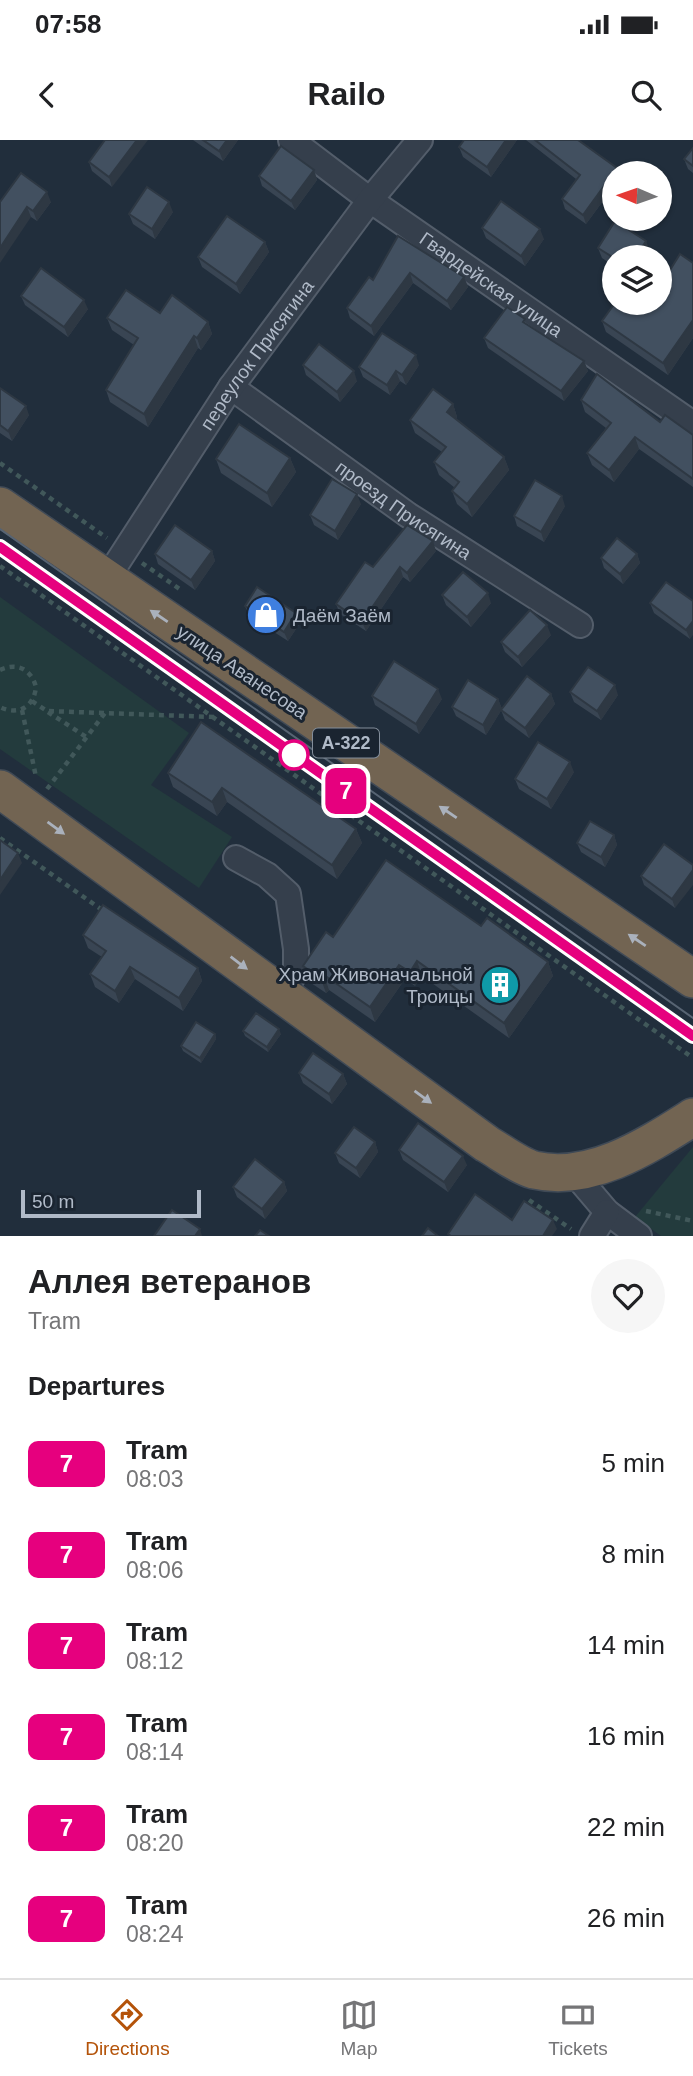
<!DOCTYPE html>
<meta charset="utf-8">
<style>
:root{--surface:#fff;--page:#f6f6f6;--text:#202124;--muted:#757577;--line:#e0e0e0;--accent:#b45309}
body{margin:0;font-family:Arial,sans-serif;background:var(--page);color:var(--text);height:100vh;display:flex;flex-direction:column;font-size:26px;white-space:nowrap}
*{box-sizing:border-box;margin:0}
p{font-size:23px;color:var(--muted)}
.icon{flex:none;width:38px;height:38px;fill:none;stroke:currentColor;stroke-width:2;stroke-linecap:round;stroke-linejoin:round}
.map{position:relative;height:1096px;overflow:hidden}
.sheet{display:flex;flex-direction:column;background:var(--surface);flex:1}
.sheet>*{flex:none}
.badge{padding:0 14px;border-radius:10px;font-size:24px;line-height:46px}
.needle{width:46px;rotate:272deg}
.controls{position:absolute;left:602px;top:21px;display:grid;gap:14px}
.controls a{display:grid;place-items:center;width:70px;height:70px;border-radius:50%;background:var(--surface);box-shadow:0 2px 5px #0004;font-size:35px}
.scale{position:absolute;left:21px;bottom:18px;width:180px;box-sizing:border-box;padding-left:7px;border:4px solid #b0bac8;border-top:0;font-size:19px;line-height:24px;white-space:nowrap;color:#b0bac8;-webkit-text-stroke:5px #1a2430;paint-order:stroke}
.map>.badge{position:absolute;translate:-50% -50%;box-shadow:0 0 0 4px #fff}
h2{padding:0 28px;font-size:26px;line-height:63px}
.round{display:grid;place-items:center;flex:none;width:74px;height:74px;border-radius:37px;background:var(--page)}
.summary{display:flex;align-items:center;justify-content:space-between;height:119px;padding:0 28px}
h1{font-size:33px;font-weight:700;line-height:52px}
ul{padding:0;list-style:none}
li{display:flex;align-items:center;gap:21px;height:91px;padding:0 28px}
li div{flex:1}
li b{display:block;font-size:26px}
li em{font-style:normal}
li .badge{min-width:77px;font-weight:700;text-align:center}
.status{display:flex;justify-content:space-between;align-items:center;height:49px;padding:0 35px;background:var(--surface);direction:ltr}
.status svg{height:19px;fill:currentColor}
header{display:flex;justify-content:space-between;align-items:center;height:91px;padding:0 28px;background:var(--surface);font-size:32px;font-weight:700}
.menu{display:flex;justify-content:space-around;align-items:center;height:98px;border-top:2px solid var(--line);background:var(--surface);font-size:19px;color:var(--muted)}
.menu a{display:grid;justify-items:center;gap:4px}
.menu .current{color:var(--accent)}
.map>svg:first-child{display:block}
.green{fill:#233b3d}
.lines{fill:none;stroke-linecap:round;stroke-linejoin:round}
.minor-casing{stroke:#535d6a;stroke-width:28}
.highway-casing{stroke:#404a56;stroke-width:40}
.path{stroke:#41585a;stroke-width:4.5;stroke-dasharray:5 5;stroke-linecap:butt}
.minor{stroke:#353f4c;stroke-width:24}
.highway{stroke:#726452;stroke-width:37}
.tram{stroke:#576473;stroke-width:2}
.wall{fill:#394553}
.shaded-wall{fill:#2e3843}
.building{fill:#425060;stroke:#2e3843;stroke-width:2}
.oneway{fill:#aab1bc}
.line-casing{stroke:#fff;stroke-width:16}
.line{stroke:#e6007e;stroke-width:10}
.stop-dot{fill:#fff;stroke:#e6007e;stroke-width:3.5}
.labels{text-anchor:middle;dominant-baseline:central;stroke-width:6;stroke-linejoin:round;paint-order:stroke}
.shield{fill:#1a2430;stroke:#838d9a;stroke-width:2}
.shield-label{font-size:18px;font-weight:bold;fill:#b0bac8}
.street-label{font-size:19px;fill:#b0bac8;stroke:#1a2430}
.poi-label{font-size:19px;fill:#b0bac8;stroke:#1a2430;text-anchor:start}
</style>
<div class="status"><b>07:58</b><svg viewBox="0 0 49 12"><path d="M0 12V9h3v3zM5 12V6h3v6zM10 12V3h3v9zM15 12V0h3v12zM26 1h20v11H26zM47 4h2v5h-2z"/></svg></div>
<header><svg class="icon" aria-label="back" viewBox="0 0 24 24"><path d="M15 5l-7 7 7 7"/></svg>Railo<svg class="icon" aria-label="search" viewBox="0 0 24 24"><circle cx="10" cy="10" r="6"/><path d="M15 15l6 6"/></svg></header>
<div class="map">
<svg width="693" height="1096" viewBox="0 0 693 1096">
<rect width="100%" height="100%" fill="#212e3c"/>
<!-- green -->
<g class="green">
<polygon points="0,457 189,593 151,645 232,697 199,748 0,609"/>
<polygon points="693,1007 693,1096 661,1096 635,1077"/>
</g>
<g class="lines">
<!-- minor casing -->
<g class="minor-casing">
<g id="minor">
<path id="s1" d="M291 0 370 60 693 284"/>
<path id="s2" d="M231 247 408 375 580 485"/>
<path id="s3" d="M106 440 231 247 370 60 420 0"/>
<polyline points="236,718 267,735 288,754 296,809 296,831 282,855"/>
<polyline points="574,1033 607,1072 639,1096"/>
<polyline points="592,1096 607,1072"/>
</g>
</g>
<!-- highway casing -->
<g class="highway-casing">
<g id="highway">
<polyline points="0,366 693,839"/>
<path d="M0 649 487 1004C501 1012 519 1026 534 1030 591 1043 647 1006 693 977"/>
</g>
</g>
<!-- path -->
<g class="path">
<polyline points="0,323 107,398"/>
<polyline points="142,423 181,450"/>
<polyline points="0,426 693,918"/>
<path d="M0 530C17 522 31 529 36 547 34 567 18 576 0 567"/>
<polyline points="32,561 47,571 214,577"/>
<polyline points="22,570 36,637"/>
<polyline points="48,572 86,597"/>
<polyline points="47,649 105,573"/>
<polyline points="0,698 105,772"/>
<polyline points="529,1060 571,1089"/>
<polyline points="646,1071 693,1081"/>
</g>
<!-- minor -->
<use href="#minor" class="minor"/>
<!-- highway -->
<use href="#highway" class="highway"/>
<!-- tram -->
<g class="tram">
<polyline points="0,389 693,878"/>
<polyline points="0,407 693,896"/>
</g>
</g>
<!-- wall -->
<g class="wall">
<polygon points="105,0 112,47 92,31 89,22"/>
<polygon points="193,0 238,0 223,21"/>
<polygon points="517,0 491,37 463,17 459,7"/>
<polygon points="526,0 578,0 617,28 618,33 614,33 614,46 586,84 565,69 562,59 576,39"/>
<polygon points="693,8 693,33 688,29 684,19"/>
<polygon points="314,30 317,40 295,70 262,46 259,36"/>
<polygon points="0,62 51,62 37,81 31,77"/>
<polygon points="173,72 155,99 133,84 129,74"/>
<polygon points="482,88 544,99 525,126 486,98"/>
<polygon points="398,96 464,137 468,147 451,170 413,143 374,196 350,178 347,168 373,140"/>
<polygon points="265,102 269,112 240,154 202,127 198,117"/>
<polygon points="598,108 650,111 646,117 614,117 614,126 602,118"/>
<polygon points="693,123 693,198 668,235 606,192 602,181 646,167"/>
<polygon points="21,156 88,169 68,197 25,165"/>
<polygon points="160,173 208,182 212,194 201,210 198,208 148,287 110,262 106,250 134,205 112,190 107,178"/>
<polygon points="526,184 584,221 588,231 564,261 488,208 484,198"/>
<polygon points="303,225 357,241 340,262 306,235"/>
<polygon points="419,225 406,245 400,241 390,255 363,237 359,227"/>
<polygon points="0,248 29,275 12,301 0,293"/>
<polygon points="581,260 660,282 693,295 693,347 639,309 614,342 592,325 587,313 606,288 585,272"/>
<polygon points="453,264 457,277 456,279 504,317 509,330 472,377 457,364 452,351 455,348 439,335 434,322 442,312 415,293 410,280"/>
<polygon points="290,318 296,332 272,367 221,333 216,319"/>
<polygon points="361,364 338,400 314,385 310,375"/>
<polygon points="565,366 544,402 517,386 514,376"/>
<polygon points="212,411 215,421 195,450 158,424 155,414"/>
<polygon points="436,411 410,442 403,437 366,491 340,474 336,464 373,427"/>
<polygon points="637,414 640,423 623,444 604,428 601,418"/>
<polygon points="442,455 491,463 471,487 446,465"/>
<polygon points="693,461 690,499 654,473 650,463"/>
<polygon points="245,466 296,473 300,483 288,501 249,476"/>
<polygon points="551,495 522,527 505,512 501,502"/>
<polygon points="570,552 618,555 601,580 574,562"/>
<polygon points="551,554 555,564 529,598 505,580 501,570"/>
<polygon points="372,556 442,559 419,594 375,565"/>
<polygon points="498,559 502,569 486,595 456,576 452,567"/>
<polygon points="201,582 356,689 362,703 337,739 227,662 217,676 173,647 168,633"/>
<polygon points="574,632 551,669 519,649 515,639"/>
<polygon points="614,695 617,705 605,727 581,712 577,703"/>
<polygon points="693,725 675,768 644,745 641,736"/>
<polygon points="481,786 548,822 553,836 509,898 422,836 415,846 405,839 375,882 329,850 326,853 308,841 303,826 333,797"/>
<polygon points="83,795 198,828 202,841 183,871 135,839 119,863 95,847 90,834 102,817 88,808"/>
<polygon points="243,891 281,894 268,912 245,896"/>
<polygon points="215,894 216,899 201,923 183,911 181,906"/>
<polygon points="299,933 343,934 347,944 332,964 303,943"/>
<polygon points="375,1002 378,1012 360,1038 339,1023 335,1013"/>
<polygon points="399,1010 467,1025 448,1052 403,1020"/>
<polygon points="284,1042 287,1051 265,1079 237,1057 233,1047"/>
</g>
<!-- shaded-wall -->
<g class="shaded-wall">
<polygon points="137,0 148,0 112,47 109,37"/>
<polygon points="227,0 238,0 223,21 219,11"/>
<polygon points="506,0 517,0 491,37 487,27"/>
<polygon points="617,28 618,33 614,33 614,46 586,84 583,75"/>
<polygon points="314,30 317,40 295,70 291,61"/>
<polygon points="47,52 51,62 37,81 33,71"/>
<polygon points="169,62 173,72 155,99 152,89"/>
<polygon points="27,67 31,77 0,123 0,108"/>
<polygon points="540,89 544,99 525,126 521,116"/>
<polygon points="646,101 650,111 646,117 636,117"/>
<polygon points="265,102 269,112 240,154 236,144"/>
<polygon points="410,133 413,143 374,196 371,186"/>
<polygon points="464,137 468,147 451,170 447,161"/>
<polygon points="84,160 88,169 68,197 64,187"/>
<polygon points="693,180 693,198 668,235 663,223"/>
<polygon points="208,182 212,194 201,210 197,198"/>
<polygon points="194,196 198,208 148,287 144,274"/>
<polygon points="416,215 419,225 406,245 402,235"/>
<polygon points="584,221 588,231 564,261 561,251"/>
<polygon points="354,231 357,241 340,262 337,252"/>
<polygon points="396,231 400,241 390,255 387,245"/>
<polygon points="453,264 457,277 452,285 447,272"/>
<polygon points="26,266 29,275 12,301 8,291"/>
<polygon points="635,297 639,309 614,342 609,330"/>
<polygon points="504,317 509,330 472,377 467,364"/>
<polygon points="290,318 296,332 272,367 267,353"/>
<polygon points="357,354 361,364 338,400 335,391"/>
<polygon points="562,356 565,366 544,402 541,392"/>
<polygon points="433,401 436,411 410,442 407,433"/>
<polygon points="212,411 215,421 195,450 191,440"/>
<polygon points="637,414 640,423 623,444 620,434"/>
<polygon points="400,427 403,437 366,491 362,482"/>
<polygon points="488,453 491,463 471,487 467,477"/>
<polygon points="296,473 300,483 288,501 284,492"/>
<polygon points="693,481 693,495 690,499 686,490"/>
<polygon points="547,485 551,495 522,527 518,517"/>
<polygon points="615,545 618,555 601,580 597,571"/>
<polygon points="438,549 442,559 419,594 416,584"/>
<polygon points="551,554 555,564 529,598 525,588"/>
<polygon points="498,559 502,569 486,595 483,585"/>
<polygon points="570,622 574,632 551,669 547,659"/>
<polygon points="222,648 227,662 217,676 212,662"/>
<polygon points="356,689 362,703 337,739 332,725"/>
<polygon points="614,695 617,705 605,727 601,717"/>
<polygon points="18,713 22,723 0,755 0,740"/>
<polygon points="693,730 693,745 675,768 672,759"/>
<polygon points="417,821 422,836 415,846 410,832"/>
<polygon points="548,822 553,836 509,898 504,883"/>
<polygon points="399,825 405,839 375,882 370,867"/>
<polygon points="130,827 135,839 119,863 115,851"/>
<polygon points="198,828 202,841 183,871 179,858"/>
<polygon points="324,835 329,850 326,853 321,839"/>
<polygon points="279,889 281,894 268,912 267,907"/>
<polygon points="215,894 216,899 201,923 200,918"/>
<polygon points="343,934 347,944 332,964 329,954"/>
<polygon points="375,1002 378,1012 360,1038 356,1028"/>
<polygon points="463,1016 467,1025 448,1052 444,1042"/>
<polygon points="284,1042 287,1051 265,1079 262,1069"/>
<polygon points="553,1080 557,1089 552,1096 543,1096"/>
<polygon points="200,1089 202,1096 195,1096"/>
</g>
<!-- building -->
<g class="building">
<polygon points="105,0 137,0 109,37 89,22"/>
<polygon points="203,0 227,0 219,11"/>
<polygon points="464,0 506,0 487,27 459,7"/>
<polygon points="535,0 578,0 617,28 583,75 562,59 580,35"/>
<polygon points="281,6 314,30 291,61 259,36"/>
<polygon points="693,8 693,26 684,19"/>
<polygon points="21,33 47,52 33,71 27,67 0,108 0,62"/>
<polygon points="147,47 169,62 152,89 129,74"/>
<polygon points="501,61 540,89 521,116 482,88"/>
<polygon points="227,76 265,102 236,144 198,117"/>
<polygon points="615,81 646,101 636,117 614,117 614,118 598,108"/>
<polygon points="398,96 464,137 447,161 410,133 371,186 347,168 369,137 373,140"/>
<polygon points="680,114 693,123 693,180 663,223 602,181 615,163 640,163 646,167 649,163 660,163 660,146"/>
<polygon points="41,128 84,160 64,187 21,156"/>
<polygon points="126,150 160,173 172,155 208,182 197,198 194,196 144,274 106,250 138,198 107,178"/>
<polygon points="507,167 525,179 523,182 584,221 561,251 484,198"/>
<polygon points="382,193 416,215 402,235 396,231 387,245 359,227"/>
<polygon points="319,204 354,231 337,252 303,225"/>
<polygon points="597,234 660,282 665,275 693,295 693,339 635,297 609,330 587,313 611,283 581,260"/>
<polygon points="0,248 26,266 8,291 0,285"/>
<polygon points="433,249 453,264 447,272 504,317 467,364 452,351 459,342 434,322 446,307 410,280"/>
<polygon points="239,284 290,318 267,353 216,319"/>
<polygon points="332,339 357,354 335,391 310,375"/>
<polygon points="535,340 562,356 541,392 514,376"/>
<polygon points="175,385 212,411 191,440 155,414"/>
<polygon points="407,385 433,401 407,433 400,427 362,482 336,464 365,422 373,427"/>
<polygon points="617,398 637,414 620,434 601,418"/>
<polygon points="463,432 488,453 467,477 442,455"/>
<polygon points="666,442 693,461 693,481 686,490 650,463"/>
<polygon points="257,447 296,473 284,492 245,466"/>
<polygon points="530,470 547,485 518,517 501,502"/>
<polygon points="394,521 438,549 416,584 372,556"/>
<polygon points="588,527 615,545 597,571 570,552"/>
<polygon points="527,536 551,554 525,588 501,570"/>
<polygon points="468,540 498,559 483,585 452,567"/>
<polygon points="201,582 356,689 332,725 222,648 212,662 168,633"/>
<polygon points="538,602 570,622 547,659 515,639"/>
<polygon points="590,681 614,695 601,717 577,703"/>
<polygon points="0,700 18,713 0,740"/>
<polygon points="664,704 693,725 693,730 672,759 641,736"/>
<polygon points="386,720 481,786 487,778 548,822 504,883 417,821 410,832 399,825 370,867 324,835 321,839 303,826 326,792 333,797"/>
<polygon points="103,765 198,828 179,858 130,827 115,851 90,834 106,811 83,795"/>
<polygon points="256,873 279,889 267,907 243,891"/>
<polygon points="196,882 215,894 200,918 181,906"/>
<polygon points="313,913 343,934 329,954 299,933"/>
<polygon points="418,983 463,1016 444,1042 399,1010"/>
<polygon points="354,987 375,1002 356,1028 335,1013"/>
<polygon points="255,1019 284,1042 262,1069 233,1047"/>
<polygon points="475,1054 512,1080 524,1061 553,1080 543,1096 451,1096 448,1094"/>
<polygon points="172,1070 200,1089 195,1096 154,1096"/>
<polygon points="428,1088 438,1096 422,1096"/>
<polygon points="260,1090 269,1096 255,1096"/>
</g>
<!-- one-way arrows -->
<defs><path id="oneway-solid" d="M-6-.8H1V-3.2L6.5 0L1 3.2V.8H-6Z" transform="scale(1.75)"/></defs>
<g class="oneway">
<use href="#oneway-solid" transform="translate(159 476) rotate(-146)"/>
<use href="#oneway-solid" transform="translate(448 672) rotate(-146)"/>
<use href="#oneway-solid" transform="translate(56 688) rotate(36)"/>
<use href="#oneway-solid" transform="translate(637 800) rotate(-146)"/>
<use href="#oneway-solid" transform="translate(239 823) rotate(37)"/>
<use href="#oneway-solid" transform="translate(423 957) rotate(36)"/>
</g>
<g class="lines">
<!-- line casing -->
<g class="line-casing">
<polyline id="line" points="0,407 693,896"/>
</g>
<!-- line -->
<use href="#line" class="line"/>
</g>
<!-- icons -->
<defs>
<g id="shop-disc" transform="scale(2.0125)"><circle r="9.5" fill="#3f7fe0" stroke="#1a2430"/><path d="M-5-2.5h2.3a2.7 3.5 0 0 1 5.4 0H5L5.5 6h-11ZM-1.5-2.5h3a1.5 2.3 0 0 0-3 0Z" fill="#fff"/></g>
<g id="building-disc" transform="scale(2.0125)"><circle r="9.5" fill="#0f9aa8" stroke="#1a2430"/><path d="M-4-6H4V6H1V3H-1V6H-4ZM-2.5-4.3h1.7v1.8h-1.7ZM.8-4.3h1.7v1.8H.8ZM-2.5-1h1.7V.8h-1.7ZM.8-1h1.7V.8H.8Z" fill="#fff"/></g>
</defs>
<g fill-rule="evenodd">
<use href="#shop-disc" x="266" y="475"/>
<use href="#building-disc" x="500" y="845"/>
</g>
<!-- markers -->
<circle class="stop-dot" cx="294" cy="615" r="14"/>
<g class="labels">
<!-- shield labels -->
<rect class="shield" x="313" y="588.5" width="66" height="29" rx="5"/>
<g class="shield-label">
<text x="346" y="603">А-322</text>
</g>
<!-- street labels -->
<g class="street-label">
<text stroke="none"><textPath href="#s1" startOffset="247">Гвардейская улица</textPath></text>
<text stroke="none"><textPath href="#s3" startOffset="271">переулок Присягина</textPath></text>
<text stroke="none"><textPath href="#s2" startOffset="212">проезд Присягина</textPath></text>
<text transform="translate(242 532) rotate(34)">улица Аванесова</text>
</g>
<!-- poi labels -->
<g class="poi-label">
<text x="293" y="475">Даём Заём</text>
<text x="473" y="834" text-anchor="end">Храм Живоначальной<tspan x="473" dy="22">Троицы</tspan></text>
</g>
</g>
</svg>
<div class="controls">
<a><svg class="needle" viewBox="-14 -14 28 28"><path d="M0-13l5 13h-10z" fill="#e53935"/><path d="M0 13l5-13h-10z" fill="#757577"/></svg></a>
<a><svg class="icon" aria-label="layers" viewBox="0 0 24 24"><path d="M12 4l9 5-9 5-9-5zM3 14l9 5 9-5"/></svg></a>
</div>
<div class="scale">50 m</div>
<b class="badge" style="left:346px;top:651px;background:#e6007e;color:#fff">7</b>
</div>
<section class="sheet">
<div class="summary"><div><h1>Аллея ветеранов</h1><p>Tram</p></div><a class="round"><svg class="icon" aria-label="heart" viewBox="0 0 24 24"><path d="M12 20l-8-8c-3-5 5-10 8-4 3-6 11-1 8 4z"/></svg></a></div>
<h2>Departures</h2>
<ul>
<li><span class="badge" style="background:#e6007e;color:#fff">7</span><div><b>Tram</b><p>08:03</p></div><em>5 min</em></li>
<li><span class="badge" style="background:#e6007e;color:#fff">7</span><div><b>Tram</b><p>08:06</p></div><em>8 min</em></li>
<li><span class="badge" style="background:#e6007e;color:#fff">7</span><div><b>Tram</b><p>08:12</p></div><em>14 min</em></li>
<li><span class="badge" style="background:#e6007e;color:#fff">7</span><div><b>Tram</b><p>08:14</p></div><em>16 min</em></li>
<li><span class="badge" style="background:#e6007e;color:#fff">7</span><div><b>Tram</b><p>08:20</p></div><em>22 min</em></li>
<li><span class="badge" style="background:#e6007e;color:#fff">7</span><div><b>Tram</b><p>08:24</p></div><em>26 min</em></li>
</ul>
</section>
<nav class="menu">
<a class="current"><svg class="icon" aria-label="directions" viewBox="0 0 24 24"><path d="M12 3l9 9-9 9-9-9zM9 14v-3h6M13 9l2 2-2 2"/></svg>Directions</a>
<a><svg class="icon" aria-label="map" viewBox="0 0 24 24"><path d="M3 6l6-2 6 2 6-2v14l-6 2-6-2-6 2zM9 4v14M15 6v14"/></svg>Map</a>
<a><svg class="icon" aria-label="tickets" viewBox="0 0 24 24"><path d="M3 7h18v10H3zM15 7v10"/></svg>Tickets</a>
</nav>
